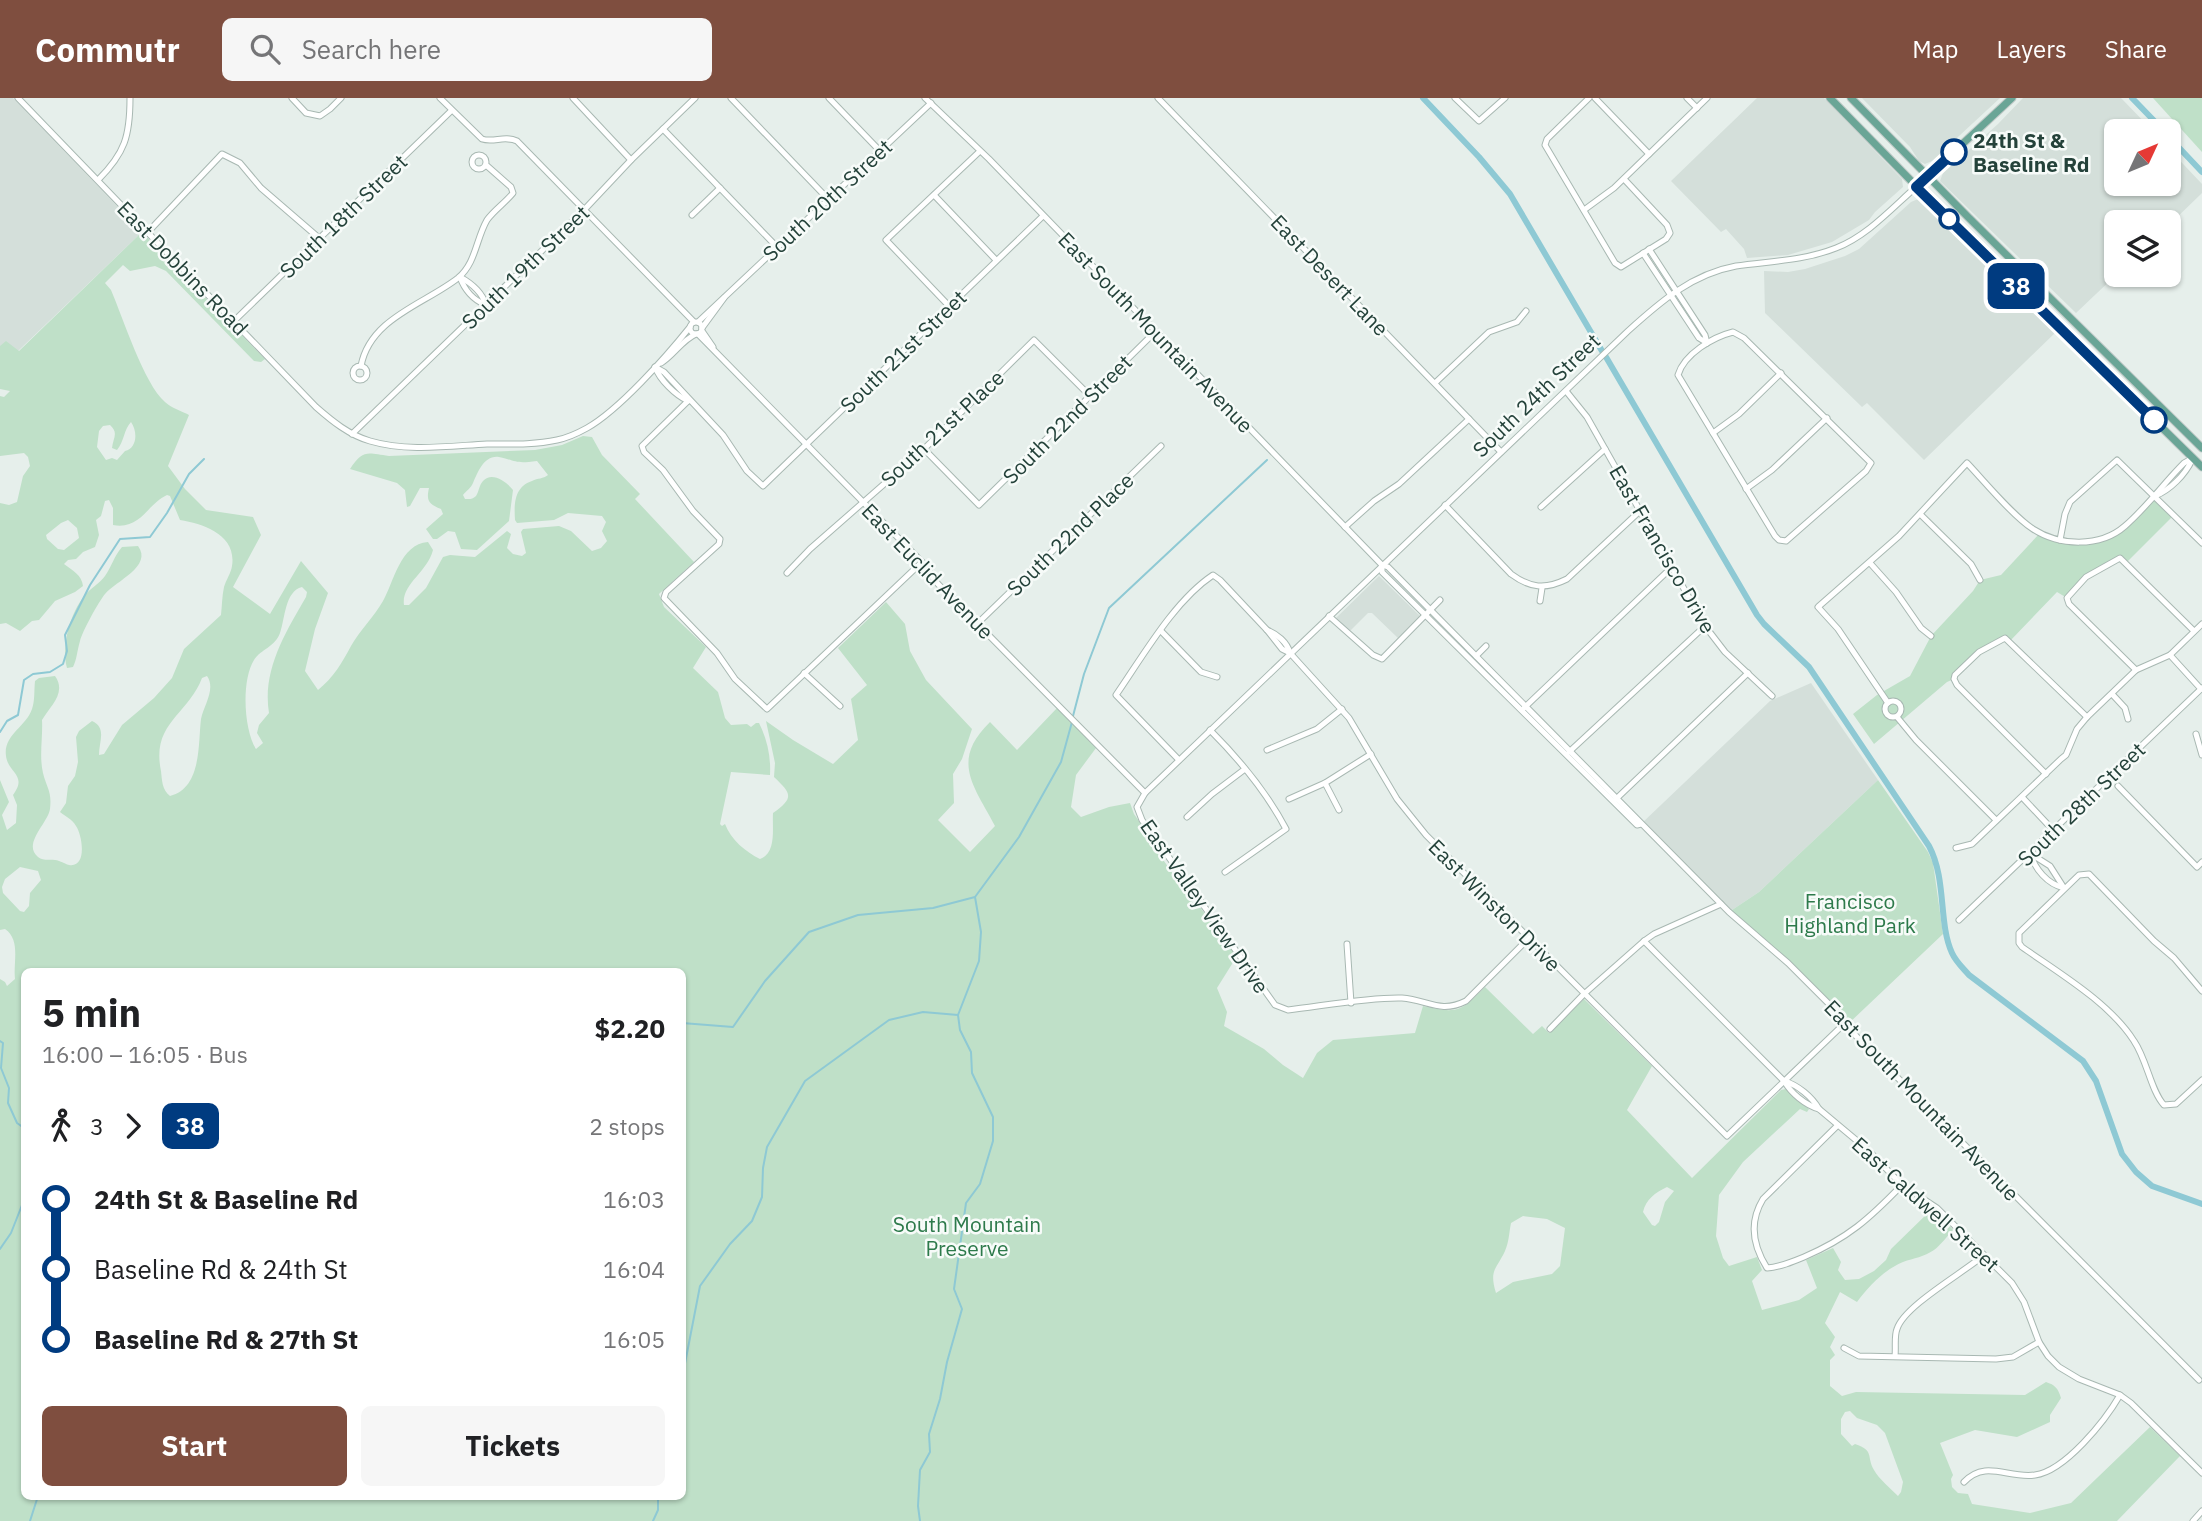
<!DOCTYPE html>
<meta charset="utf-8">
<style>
:root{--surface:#fff;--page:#f6f6f6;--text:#202124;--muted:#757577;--accent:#7f4e3f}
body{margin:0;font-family:"IBM Plex Sans",sans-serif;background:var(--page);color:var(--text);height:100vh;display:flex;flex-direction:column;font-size:26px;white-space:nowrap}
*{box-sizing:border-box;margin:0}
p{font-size:23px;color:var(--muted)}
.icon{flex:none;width:38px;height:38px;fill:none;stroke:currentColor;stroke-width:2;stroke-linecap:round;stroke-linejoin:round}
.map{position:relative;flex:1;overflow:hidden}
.details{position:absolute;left:21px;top:870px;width:665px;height:532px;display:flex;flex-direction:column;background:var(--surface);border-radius:10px;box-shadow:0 2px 5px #0004}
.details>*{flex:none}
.badge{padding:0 14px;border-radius:10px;font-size:24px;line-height:46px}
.needle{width:46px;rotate:46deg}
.buttons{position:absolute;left:2104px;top:21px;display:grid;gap:14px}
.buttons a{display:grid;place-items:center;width:77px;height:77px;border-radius:10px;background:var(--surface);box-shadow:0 2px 5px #0004;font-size:35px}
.map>.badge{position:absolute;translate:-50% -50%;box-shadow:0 0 0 4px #fff}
.legs{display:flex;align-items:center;gap:10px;height:77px;padding:0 21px;font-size:23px}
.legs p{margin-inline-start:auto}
.headline{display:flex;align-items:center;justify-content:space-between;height:119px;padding:0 21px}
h1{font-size:38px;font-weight:700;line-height:52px}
.action{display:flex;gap:14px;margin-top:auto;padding:14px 21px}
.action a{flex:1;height:80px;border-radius:10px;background:var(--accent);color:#fff;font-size:28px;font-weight:700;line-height:80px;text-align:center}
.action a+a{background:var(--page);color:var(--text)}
ul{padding:0 21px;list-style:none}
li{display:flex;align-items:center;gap:24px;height:70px;font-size:26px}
li i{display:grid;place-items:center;width:10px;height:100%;margin:0 9px;background:currentColor}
li i::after{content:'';width:18px;height:18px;margin:-9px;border:5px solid;border-radius:50%;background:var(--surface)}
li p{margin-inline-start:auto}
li:first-child i{background:linear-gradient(#0000 50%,currentColor 0)}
li:last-child i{background:linear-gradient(currentColor 50%,#0000 0)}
header{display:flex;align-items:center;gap:42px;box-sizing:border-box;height:98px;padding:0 35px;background:var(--accent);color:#fff}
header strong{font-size:33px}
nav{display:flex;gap:38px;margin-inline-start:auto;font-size:24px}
.search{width:490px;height:63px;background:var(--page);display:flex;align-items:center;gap:18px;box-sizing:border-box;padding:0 24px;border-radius:10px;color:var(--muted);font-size:26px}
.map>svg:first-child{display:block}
.built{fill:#d4dfda}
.green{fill:#bfe0c8;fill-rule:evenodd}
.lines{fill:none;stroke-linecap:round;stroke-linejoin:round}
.stream{stroke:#8ec9d4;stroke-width:2}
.canal{stroke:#8ec9d4;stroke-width:6}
.minor-casing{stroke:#a8b8b2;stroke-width:7}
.major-casing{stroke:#c2cac8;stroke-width:9}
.minor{stroke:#fff;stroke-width:5}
.major{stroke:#6aa596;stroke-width:7}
.line-1-casing{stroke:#fff;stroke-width:16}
.line-1{stroke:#003b80;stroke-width:10}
.stop-1-dot{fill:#fff;stroke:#003b80;stroke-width:3.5}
.labels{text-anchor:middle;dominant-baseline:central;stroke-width:5;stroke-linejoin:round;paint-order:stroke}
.stop-label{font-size:21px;font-weight:bold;fill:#24423a;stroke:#f7fbf9;text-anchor:start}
.street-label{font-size:21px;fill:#24423a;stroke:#f7fbf9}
.park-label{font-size:21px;fill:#2d7a4b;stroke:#f7fbf9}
</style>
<header>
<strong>Commutr</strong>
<div class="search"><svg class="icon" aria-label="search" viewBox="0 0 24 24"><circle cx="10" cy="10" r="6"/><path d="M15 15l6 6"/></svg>Search here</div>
<nav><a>Map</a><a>Layers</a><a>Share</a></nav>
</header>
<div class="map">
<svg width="2202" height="1423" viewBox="0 0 2202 1423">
<rect width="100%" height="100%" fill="#e6efeb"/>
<!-- built -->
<g class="built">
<polygon points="0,0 13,0 142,134 18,253 0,248"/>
<polygon points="1757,0 1824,0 1902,81 1903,89 1875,114 1869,122 1832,144 1788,157 1747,160 1744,151 1726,131 1721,134 1671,83"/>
<polygon points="1862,0 2000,0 1932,63 1925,66 1919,63 1910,49"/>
<polygon points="2023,0 2121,0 2153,33 2116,33 2116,86 2168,86 2168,50 2202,86 2202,95 2168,128 2168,124 2116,124 2116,177 2076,215 1940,83 1943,75 1998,26"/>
<polygon points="1918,101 1931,112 1960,143 1976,156 2020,202 2056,234 1924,362 1867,305 1862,309 1765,215 1764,173 1788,174 1805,171 1845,158 1859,151 1911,104"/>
<polygon points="1379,478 1420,518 1398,540 1372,515 1368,515 1349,534 1336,520"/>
<polygon points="1811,585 1878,682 1759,794 1729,814 1641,726 1770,603"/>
</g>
<!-- green -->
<g class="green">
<polygon points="2153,0 2202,0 2202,54"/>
<path d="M142 134 265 261 261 264 254 263 166 173 155 168 130 173 123 167 105 185 111 192C123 220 144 286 165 304 171 310 182 313 189 317L168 368 185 391 206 412 253 419 261 437 233 489 270 516 301 463 328 495 315 531 305 573 318 592C333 580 342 565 351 548 360 532 374 519 383 503 394 484 400 446 428 444L433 452C427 475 401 486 404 507H409L426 490 443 459 450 457 475 459 507 433 511 436 507 450 513 456 522 458 526 455 521 434 523 431 559 428 571 433 592 453 601 450 607 443 602 433 606 424 602 418 568 415 554 422 517 425 515 422C514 406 514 389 532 383 538 380 543 381 548 377L537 363C515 366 517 363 499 359 484 357 478 374 473 385 471 390 466 393 463 397L465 401C469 401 472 402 476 398 479 394 479 387 483 383 492 373 507 384 513 392L509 423 477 452 461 451 455 434 448 433 437 441H433L426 431 443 416 441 411C429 406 426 403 429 390H420L410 408 407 409 405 392 397 385 350 371C363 351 367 355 389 358L535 352 562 347 583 338 592 339 602 357 640 396 635 401 694 464 659 496 664 509 706 549 693 570 718 594 725 620 731 627 747 626 751 629 756 625H759C767 641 771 658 770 677L731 674 720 726 722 728 725 726C731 742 746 754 760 761 777 755 772 730 773 715 794 700 792 696 774 679L775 665 766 623 793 642 833 666 858 642 851 601 867 587 838 550 886 504 905 526 910 553 926 582 972 631 962 661 953 676 954 705 938 722 970 754 995 728C974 688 950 663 990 624L1017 652 1058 609 1096 650 1076 677 1071 709 1081 719 1109 709 1130 705 1134 716 1155 746V750L1193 805 1196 804 1237 858 1217 890 1227 914 1224 928 1264 951 1283 967 1303 980 1317 955 1333 942 1415 935 1423 908C1458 916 1460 914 1485 889L1533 936 1542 928 1549 935 1584 901 1652 968 1627 1012 1692 1080 1781 992 1786 991 1809 1011 1807 1014 1800 1011 1743 1064 1719 1097 1716 1138 1723 1160 1729 1168 1757 1159 1762 1172 1752 1183 1762 1212 1799 1202 1817 1190 1806 1162 1833 1150 1841 1164 1838 1172 1845 1182 1859 1181 1874 1173 1886 1162 1891 1151 1931 1112 1943 1120 1953 1132C1947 1138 1941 1147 1934 1152 1924 1159 1914 1160 1903 1164 1884 1172 1869 1188 1857 1204L1840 1194 1825 1225 1835 1239 1830 1249 1835 1257 1830 1262V1288L1842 1298 1856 1294 2025 1297 2046 1284C2055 1287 2058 1290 2061 1300L2050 1317V1324L2017 1339 1975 1332 1940 1345 1953 1377 1951 1381 1952 1389 1958 1395 1968 1396 1972 1406 2030 1415 2071 1405 2150 1329 2180 1358 2117 1423H0V881L5 884 7 888 15 881C13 864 21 842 5 831L0 832V682L9 704 2 717 7 732 16 725 17 707 13 697C28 677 8 675 6 658 3 637 26 629 32 611 35 603 34 592 35 583L39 580 55 578C67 595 50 608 42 622 43 639 39 658 43 675 47 691 52 693 50 711 48 725 22 746 38 759 44 764 52 760 59 763 60 763 68 767 69 767 88 770 82 736 76 728 72 721 66 719 60 714L66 705 68 688 75 678 78 664 76 639 79 633 92 623C107 630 99 643 99 657L104 656 122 627 154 600 172 580 184 551 221 517C222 508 222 498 224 489 226 482 231 475 232 468 237 437 204 426 180 422L170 398 167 397C147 406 141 432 113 427V410L109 402 105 403 101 418 96 422 99 437 95 449 83 454 76 461 68 462 64 466C72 472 82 477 83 488L75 494 55 503 39 522 32 523 20 533 6 525 0 526V405L9 407 17 404 23 378 30 368 28 359 24 355 0 358V298L4 299 10 293 0 291V248L6 243 19 253ZM131 324C138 334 137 350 125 353L117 362 112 360 106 362 97 349 99 333 103 328 110 327C119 335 113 340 112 350L117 352C124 344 124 331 131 324ZM68 422 77 430 79 440 64 452 58 451 47 441 46 437 61 425ZM302 489 307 494 306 499C285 535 262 573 269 615L259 627 257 635 263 645 256 651C244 632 241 583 254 562 261 551 275 549 280 535 285 521 285 493 302 489ZM207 578C216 591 204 607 201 621 198 645 202 690 170 698 162 692 162 682 161 673 151 625 188 617 202 580ZM20 769 38 773 41 782 30 795 29 808 24 814 20 813 3 795 2 789 5 781ZM24 873H682V1398H24ZM1667 1089 1674 1093 1665 1104 1659 1124 1655 1128 1652 1127 1643 1114C1646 1101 1655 1095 1667 1089ZM1523 1118 1547 1121 1565 1130 1560 1168 1552 1176 1513 1184 1496 1195C1489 1172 1496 1172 1505 1153 1509 1144 1509 1135 1511 1125ZM1850 1313 1857 1320 1877 1327 1885 1335 1903 1384 1901 1394 1898 1398C1891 1391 1879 1381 1874 1372 1866 1358 1875 1353 1855 1346L1852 1348 1841 1336V1321L1845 1314Z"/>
<path d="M2155 398 2174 417 2126 465 2120 460 2095 474 2067 500 2057 494 2010 543 2005 540 1979 554 1954 581 1947 584 1874 646 1853 616 1877 597 1910 578 1931 538 1973 493 1980 482 2001 477 2040 435C2099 455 2114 437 2155 398Z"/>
<path d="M138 448C153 468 116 483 105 496 99 503 82 534 80 543 77 553 77 561 73 569L67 570C61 548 70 515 85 497 91 490 100 485 105 478 112 468 114 458 122 449Z"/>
<polygon points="1878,682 1928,754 1933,765 1943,836 1847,927 1835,912 1729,814 1759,794"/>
</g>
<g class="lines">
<!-- stream -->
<g class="stream">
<polyline points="1073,618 1084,576 1109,510 1267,362"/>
<polyline points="0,634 7,623 18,617 24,582 33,576 50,574 63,566 67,553 65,537 90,487 120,441 150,439 167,415 189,376 204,361"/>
<polyline points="682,925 733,929 765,883 809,834 858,817 933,810 975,799 1019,739 1061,664 1072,624"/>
<polyline points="0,943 3,945 1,970 9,990 8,1005 17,1025 24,1030"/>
<polyline points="0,1151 11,1135 24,1102"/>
<polyline points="682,1281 700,1188 730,1146 752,1123 762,1099 763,1070 767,1049 805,983 889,922 923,914 958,917 979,863 981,834 975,799"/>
<polyline points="30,1423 38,1398"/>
<polyline points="653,1423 658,1412 658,1398"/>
<polyline points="920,1423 918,1408 920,1372 930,1354 929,1336 940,1301 947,1264 962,1211 954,1191 966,1105 980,1086 993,1043 993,1019 972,975 971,954 960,932 958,917"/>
</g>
<!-- canal -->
<g class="canal">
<polyline points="1423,0 1479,59 1510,96 1602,253"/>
<polyline points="2132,0 2164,33"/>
<polyline points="2168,38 2202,74"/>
<path d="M1606 259 1757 517 1764 526 1809 569 1929 748C1947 782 1938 824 1952 855 1956 864 1963 870 1969 877L2083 963 2096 983 2122 1056 2136 1074 2152 1088 2202 1106"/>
</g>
<!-- minor casing -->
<g class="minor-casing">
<g id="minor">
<path d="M18 0 316 309C332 323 349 337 370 343 407 354 449 348 487 346 510 346 534 347 557 342 567 340 578 335 587 330 619 312 666 259 690 229"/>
<polyline points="292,0 306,15 320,18 330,11 341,0"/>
<path d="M440 0 482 41C494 45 504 37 517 43L694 224"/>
<polyline points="573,0 631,62"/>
<polyline points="731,0 829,102"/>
<polyline points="829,0 880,53"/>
<polyline points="925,0 989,61 1382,467 1388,469 1729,814 1788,865 1835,912 1856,938 2199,1282"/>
<polyline points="1158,0 1501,354"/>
<polyline points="1455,0 1479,23 1505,0"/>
<polyline points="1589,0 1547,41 1545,47 1615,165 1621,169 1666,141 1670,135 1667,127 1624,81"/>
<polyline points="1595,0 1649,56"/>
<polyline points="1687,0 1697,10"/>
<polyline points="663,31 777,149"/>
<circle cx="479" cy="64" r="7"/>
<path d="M98 82C125 55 130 38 130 0"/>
<polyline points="934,97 996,162"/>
<polyline points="1584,112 1614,90 1707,0"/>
<polyline points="692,117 720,90"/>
<polyline points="148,134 222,56 240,65 261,90 319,140"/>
<polyline points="1649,151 1705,237 1707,245"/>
<polyline points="1643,155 1699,240 1707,245"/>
<path d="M460 179C464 191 473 202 486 207"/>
<path d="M460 179C471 185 482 194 486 207"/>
<polyline points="949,208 886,142 979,54"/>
<polyline points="234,223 451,13"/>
<circle cx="696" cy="230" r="6"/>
<polyline points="698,224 931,5"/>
<polyline points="702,230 724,200"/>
<polyline points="702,233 713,249"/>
<path d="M1733 234 1744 240 1871 365 1866 373 1786 443 1779 442 1775 438 1678 277C1684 256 1713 239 1733 234Z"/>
<polyline points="698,236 922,464 938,486 1145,695"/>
<path d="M661 265C674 257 682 242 696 236"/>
<circle cx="360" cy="275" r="7"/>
<path d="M361 268C370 220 425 206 458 180 476 165 476 141 487 122 494 112 505 105 513 95L511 89 486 67"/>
<polyline points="655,269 664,274 723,337 747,373 763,388 1043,118"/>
<path d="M655 269C660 282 675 297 688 303"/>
<polyline points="1435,285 1489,234 1517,224 1526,213"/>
<polyline points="1566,293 1587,319 1705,528 1725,554 1772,598"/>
<polyline points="688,303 642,348 644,354 663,372 693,413 720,441 719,446 666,494 664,500 717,555 735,581 767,611 922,464"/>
<polyline points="1713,335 1739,316 1781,275"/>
<polyline points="352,336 584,112 631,62 695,0"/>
<polyline points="924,351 979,407 1155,234"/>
<polyline points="1746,391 1772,372 1827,320"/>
<path d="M2155 398C2170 392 2185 377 2192 362"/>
<path d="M1445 407 1511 476C1530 490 1545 492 1567 481L1641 412"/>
<polyline points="1541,409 1605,351"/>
<polyline points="1920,416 1971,466 1980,482"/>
<polyline points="1345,429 1374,403 1399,386 1469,321"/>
<polyline points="2060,442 2065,416 2070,404 2117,362 2202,445"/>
<polyline points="1870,465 1896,494 1921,530 1931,538"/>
<polyline points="1382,467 1382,474 1637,727 1641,726"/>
<polyline points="787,475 810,451 924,351 1034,242 1089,297"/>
<polyline points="1540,503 1542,490"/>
<polyline points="1329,518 1373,557 1382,561 1440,502"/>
<polyline points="978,525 1161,348"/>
<path d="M1267 532C1277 536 1287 544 1290 555L1349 620 1397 701 1426 737 1727 1038 1845 925"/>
<polyline points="1161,533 1201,574 1217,579"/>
<polyline points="2170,557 2201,591"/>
<polyline points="1476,558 1486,548"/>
<polyline points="2136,572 2069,506 2067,500 2086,479 2120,460 2194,533"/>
<polyline points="804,575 840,608"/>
<polyline points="2112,596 2125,610 2128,621"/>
<circle cx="1893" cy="611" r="8"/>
<path d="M1888 605 1838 531 1818 509 1899 438 1967 365C1985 384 2013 418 2033 431 2059 448 2100 450 2125 428 2147 409 2163 386 2184 365L2193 360"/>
<polyline points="1524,610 1672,469"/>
<polyline points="1897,619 1916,642 1996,722"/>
<path d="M1210 632C1239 661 1267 695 1286 731L1225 774"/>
<polyline points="2196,636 2202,657"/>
<polyline points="1267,652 1317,631 1342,611"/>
<polyline points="1569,654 1705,528"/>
<path d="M1179 662 1116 597C1143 558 1174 503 1213 477L1220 482 1267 532 1282 551 1290 555"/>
<polyline points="2046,676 1957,587 1954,581 1955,577 1979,554 2005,540 2087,619"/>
<polyline points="1325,685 1339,712"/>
<polyline points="2118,688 2197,769 2202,764"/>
<polyline points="2022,699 2053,732"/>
<polyline points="1289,701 1325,685 1371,656"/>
<polyline points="1616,701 1748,575"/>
<polyline points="1187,719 1212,696 1245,671"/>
<polyline points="1956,750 1972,746 2061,661 2066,657 2077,631 2087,619 2136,572 2170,557 2202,526"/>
<path d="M2030 755C2035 771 2047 786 2064 790"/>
<polyline points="2031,756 2050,768 2064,790"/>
<polyline points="1959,822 2202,590"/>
<path d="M1528 841 1466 903C1440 916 1428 902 1402 900 1369 899 1322 908 1288 912L1275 907 1142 722 1137 709 1145 695 1628 233C1660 204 1692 176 1736 168 1770 163 1803 163 1836 150 1867 138 1891 111 1916 89"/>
<path d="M1644 843 1784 983C1791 995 1805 1007 1819 1011"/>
<polyline points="1347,846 1351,905"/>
<path d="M2202 893 2174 860 2154 843 2089 776 2079 777 2019 835V845L2022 849C2059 875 2110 905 2134 943 2147 962 2151 993 2164 1007L2176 1006 2202 982"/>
<polyline points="1550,931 1584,896 1644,843 1654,836 1721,806"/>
<path d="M1784 983C1798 987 1812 999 1819 1011L1868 1052 1902 1087 1937 1110 2012 1185 2024 1204 2039 1244 2048 1258 2059 1269 2079 1281 2120 1297 2131 1305 2202 1375"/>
<path d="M1837 1028 1763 1101C1749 1124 1753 1148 1767 1170 1780 1169 1792 1164 1804 1159 1848 1140 1869 1121 1902 1087"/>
<polyline points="1844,1250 1859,1258 1996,1261 2013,1259 2039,1244"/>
<path d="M1895 1258C1896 1250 1894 1238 1897 1231 1904 1208 1963 1175 1984 1157"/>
<path d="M1964 1384C1986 1361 2008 1381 2035 1377 2065 1373 2105 1323 2120 1297"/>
<polyline points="2193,1423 2202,1413"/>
</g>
</g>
<!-- major casing -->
<g class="major-casing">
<g id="major">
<polyline points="1830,0 1925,97 2202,369"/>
<polyline points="1851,0 1968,119 2202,350"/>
<polyline points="1916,89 2012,0"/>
</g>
</g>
<!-- minor -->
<use href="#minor" class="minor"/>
<!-- major -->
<use href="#major" class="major"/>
</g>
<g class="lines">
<!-- line-1 casing -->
<g class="line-1-casing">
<polyline id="line-1" points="1954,54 1916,89 2154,322"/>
</g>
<!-- line-1 -->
<use href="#line-1" class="line-1"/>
</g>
<!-- markers -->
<g class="stop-1-dot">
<circle cx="1954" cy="54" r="12"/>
<circle cx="1949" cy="121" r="9"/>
<circle cx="2154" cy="322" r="12"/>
</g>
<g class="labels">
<!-- stop labels -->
<g class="stop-label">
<text x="1973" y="42">24th St &amp;<tspan x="1973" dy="24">Baseline Rd</tspan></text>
</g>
<!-- street labels -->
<g class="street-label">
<text transform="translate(827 102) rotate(-43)">South 20th Street</text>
<text transform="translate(343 118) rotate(-44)">South 18th Street</text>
<text transform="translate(525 169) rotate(-44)">South 19th Street</text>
<text transform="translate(183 170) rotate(46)">East Dobbins Road</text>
<text transform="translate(1330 177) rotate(46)">East Desert Lane</text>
<text transform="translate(1156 234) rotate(46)">East South Mountain Avenue</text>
<text transform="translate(903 253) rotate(-44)">South 21st Street</text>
<text transform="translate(1536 297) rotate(-44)">South 24th Street</text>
<text transform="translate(1067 321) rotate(-45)">South 22nd Street</text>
<text transform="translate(942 330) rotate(-43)">South 21st Place</text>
<text transform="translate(1070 436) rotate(-44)">South 22nd Place</text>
<text transform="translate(1663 451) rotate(60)">East Francisco Drive</text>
<text transform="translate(928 473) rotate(46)">East Euclid Avenue</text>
<text transform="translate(2081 706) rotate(-44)">South 28th Street</text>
<text transform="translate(1495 807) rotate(45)">East Winston Drive</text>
<text transform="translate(1205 808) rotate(55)">East Valley View Drive</text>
<text transform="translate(1922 1002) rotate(46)">East South Mountain Avenue</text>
<text transform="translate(1926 1106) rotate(42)">East Caldwell Street</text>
</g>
<!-- park labels -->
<g class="park-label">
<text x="1850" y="803">Francisco<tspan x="1850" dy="24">Highland Park</tspan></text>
<text x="967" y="1126">South Mountain<tspan x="967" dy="24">Preserve</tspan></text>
</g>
</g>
</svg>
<div class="buttons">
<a><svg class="needle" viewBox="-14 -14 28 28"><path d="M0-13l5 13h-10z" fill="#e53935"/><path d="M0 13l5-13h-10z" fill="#757577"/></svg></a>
<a><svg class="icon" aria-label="layers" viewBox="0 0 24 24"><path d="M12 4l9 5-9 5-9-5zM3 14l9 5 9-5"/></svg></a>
</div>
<b class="badge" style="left:2016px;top:188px;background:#003b80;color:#fff">38</b>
<section class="details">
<div class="headline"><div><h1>5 min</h1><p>16:00 – 16:05 · Bus</p></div><b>$2.20</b></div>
<div class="legs"><svg class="icon" aria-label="walk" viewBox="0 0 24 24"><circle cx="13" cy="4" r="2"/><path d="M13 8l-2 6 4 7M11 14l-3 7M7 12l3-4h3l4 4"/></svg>3<svg class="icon" aria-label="forward" viewBox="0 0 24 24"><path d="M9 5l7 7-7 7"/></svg><b class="badge" style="background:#003b80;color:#fff">38</b><p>2 stops</p></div>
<ul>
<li><i style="color:#003b80"></i><b>24th St &amp; Baseline Rd</b><p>16:03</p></li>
<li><i style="color:#003b80"></i><span>Baseline Rd &amp; 24th St</span><p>16:04</p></li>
<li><i style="color:#003b80"></i><b>Baseline Rd &amp; 27th St</b><p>16:05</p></li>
</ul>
<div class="action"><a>Start</a><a>Tickets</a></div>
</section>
</div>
